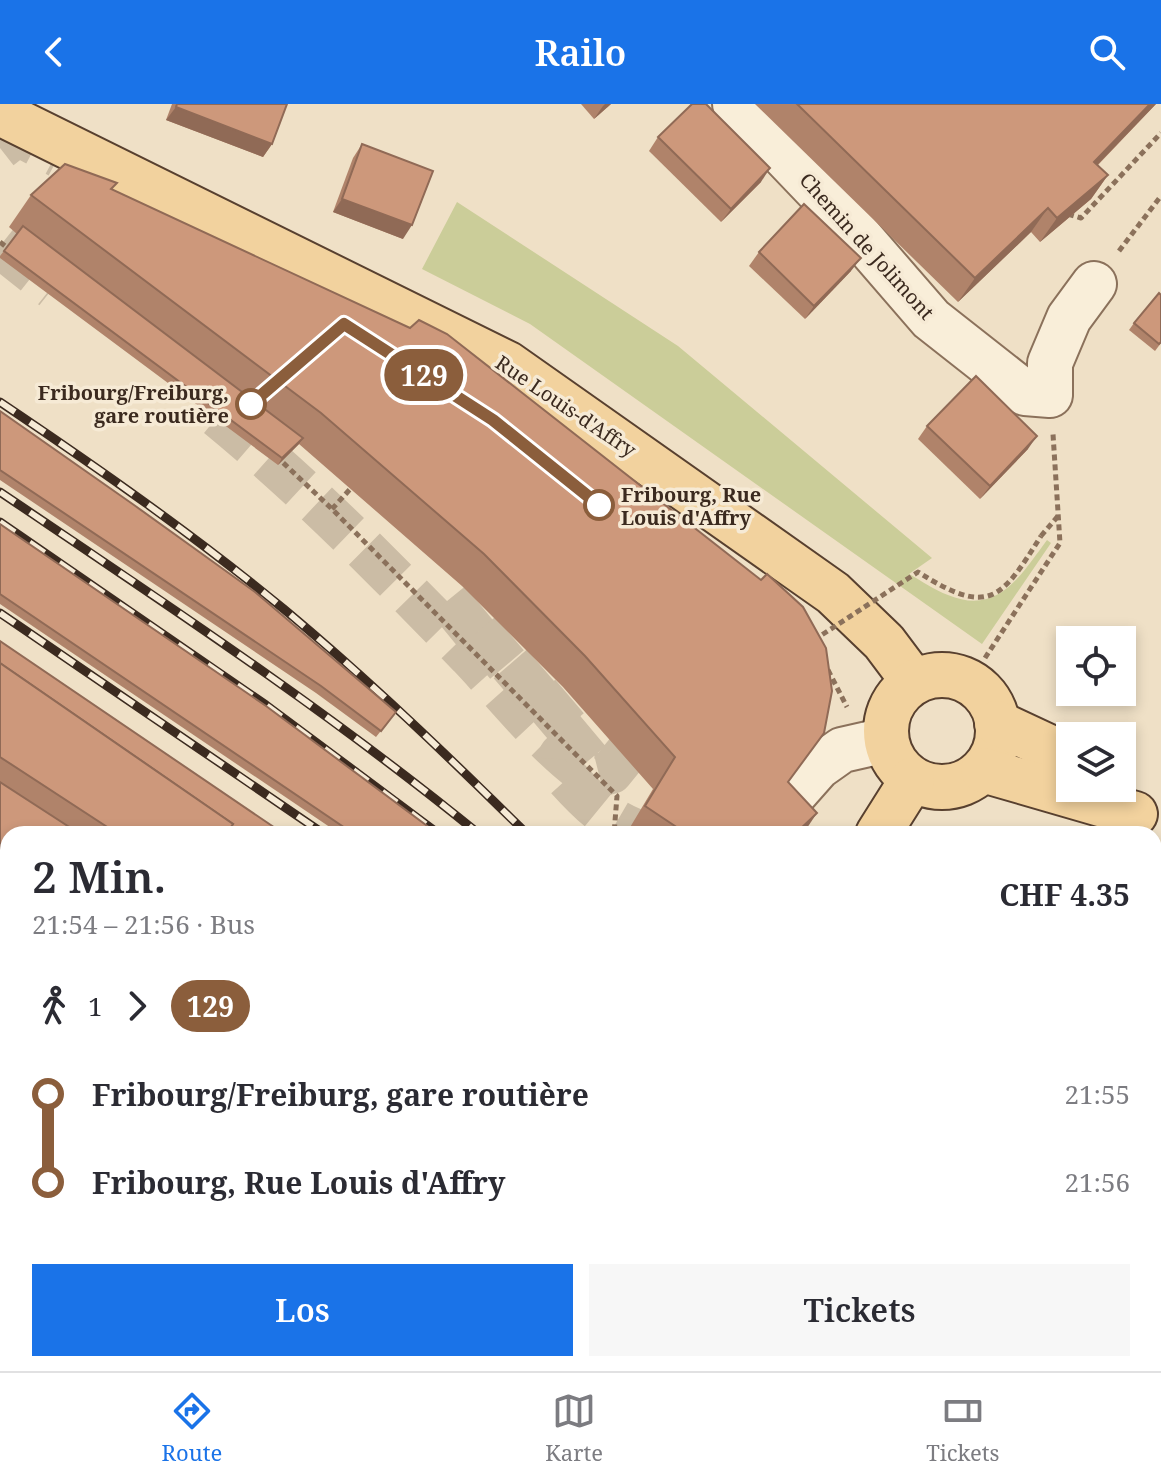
<!DOCTYPE html>
<html lang="de">
<meta charset="utf-8">
<style>
:root{--surface:#fff;--page:#f7f7f7;--text:#2b2b33;--muted:#7c7c81;--line:#e1e1e2;--accent:#1a73e8}
body{margin:0;font-family:"Noto Serif",serif;background:var(--page);color:var(--text);height:100vh;display:flex;flex-direction:column;font-size:30px;white-space:nowrap}
*{box-sizing:border-box;margin:0}
p{font-size:26px;color:var(--muted)}
.icon{flex:none;width:44px;height:44px;fill:none;stroke:currentColor;stroke-width:2;stroke-linecap:round;stroke-linejoin:round}
.map{position:relative;flex:1;overflow:hidden}
.details{position:absolute;left:0px;top:722px;width:1162px;height:546px;display:flex;flex-direction:column;background:var(--surface);border-radius:24px 24px 0 0;box-shadow:0 4px 12px #0003}
.details>*{flex:none}
.badge{padding:0 16px;border-radius:26px;font-size:28px;line-height:52px}
.controls{position:absolute;left:1056px;top:522px;display:grid;gap:16px}
.controls a{display:grid;place-items:center;width:80px;height:80px;border-radius:0px;background:var(--surface);box-shadow:0 4px 12px #0003;font-size:40px}
.map>.badge{position:absolute;translate:-50% -50%;box-shadow:0 0 0 4px #fff}
.legs{display:flex;align-items:center;gap:12px;height:88px;padding:0 32px;font-size:26px}
.legs p{margin-inline-start:auto}
.summary{display:flex;align-items:center;justify-content:space-between;height:136px;padding:0 32px}
h1{font-size:44px;font-weight:600;line-height:60px}
.action{display:flex;gap:16px;margin-top:auto;padding:16px 32px}
.action a{flex:1;height:92px;border-radius:0px;background:var(--accent);color:#fff;font-size:32px;font-weight:600;line-height:92px;text-align:center}
.action a+a{background:var(--page);color:var(--text)}
ul{padding:0 32px;list-style:none}
li{display:flex;align-items:center;gap:28px;height:88px;font-size:30px}
li i{display:grid;place-items:center;width:12px;height:100%;margin:0 10px;background:currentColor}
li i::after{content:'';width:20px;height:20px;margin:-10px;border:6px solid;border-radius:50%;background:var(--surface)}
li p{margin-inline-start:auto}
li:first-child i{background:linear-gradient(#0000 50%,currentColor 0)}
li:last-child i{background:linear-gradient(currentColor 50%,#0000 0)}
header{display:flex;justify-content:space-between;align-items:center;height:104px;padding:0 32px;background:var(--accent);color:#fff;font-size:36px;font-weight:600}
.tabs{display:flex;justify-content:space-around;align-items:center;height:112px;border-top:2px solid var(--line);background:var(--surface);font-size:22px;color:var(--muted)}
.tabs a{display:grid;justify-items:center;gap:4px}
.tabs .active{color:var(--accent)}
.map>svg:first-child{display:block}
.green{fill:#cbcd99}
.lines{fill:none;stroke-linecap:round;stroke-linejoin:round}
.minor-tunnel{stroke:#cbbca5;stroke-width:44;stroke-dasharray:44 22;stroke-linecap:butt}
.minor-casing{stroke:#8b715b;stroke-width:48}
.major-casing{stroke:#58402f;stroke-width:48}
.path{stroke:#8b715b;stroke-width:5;stroke-dasharray:6 4;stroke-linecap:butt}
.minor{stroke:#f9eed9;stroke-width:44}
.major{stroke:#f2d29e;stroke-width:44}
.rail-casing{stroke:#3b2a1f;stroke-width:9}
.rail{stroke:#f6ead5;stroke-width:6;stroke-dasharray:18;stroke-linecap:butt}
.path-bridge{stroke:#8b715b;stroke-width:5;stroke-dasharray:6 4;stroke-linecap:butt}
.wall{fill:#b0836a}
.shaded-wall{fill:#906a56}
.building{fill:#cd987b;stroke:#906a56;stroke-width:2}
.line-1-casing{stroke:#fff;stroke-width:18}
.line-1{stroke:#8b5e3c;stroke-width:12}
.stop-1-dot{fill:#fff;stroke:#8b5e3c;stroke-width:4}
.labels{text-anchor:middle;dominant-baseline:central;stroke-width:7;stroke-linejoin:round;paint-order:stroke}
.street-label{font-size:20px;fill:#3b2a1f;stroke:#f6ead5}
.stop-label{font-size:20px;font-weight:bold;fill:#3b2a1f;stroke:#f6ead5;text-anchor:end}
</style>
<header><svg class="icon" aria-label="back" viewBox="0 0 24 24"><path d="M15 5l-7 7 7 7"/></svg>Railo<svg class="icon" aria-label="search" viewBox="0 0 24 24"><circle cx="10" cy="10" r="6"/><path d="M15 15l6 6"/></svg></header>
<div class="map">
<svg width="1161" height="1267" viewBox="0 0 1161 1267">
<rect width="100%" height="100%" fill="#efe0c6"/>
<!-- green -->
<path class="green" d="M457 98 678 242 932 454 909 470C922 477 934 486 948 491 998 512 1021 471 1047 436L1051 439 982 540 530 220 422 165Z"/>
<g class="lines">
<!-- minor-tunnel -->
<g class="minor-tunnel">
<polyline points="0,44 18,30 59,52"/>
<polyline points="0,142 53,184"/>
<path d="M218 312C308 386 389 469 470 552 507 591 548 644 591 673L611 668 660 608"/>
<polyline points="445,527 526,461"/>
<polyline points="476,558 554,492"/>
<path d="M642 583 561 651 560 666C585 694 608 720 646 730"/>
<polyline points="508,591 588,522"/>
<polyline points="536,621 616,553"/>
</g>
<!-- minor casing -->
<g class="minor-casing">
<g id="minor">
<polyline points="735,0 841,111 931,215 1025,289 1050,291 1050,259 1069,214 1094,180"/>
<polyline points="772,715 818,663 842,646 886,636"/>
<polyline points="0,900 8,916"/>
<polyline points="1154,924 1161,914"/>
<polyline points="1154,1144 1161,1149"/>
</g>
</g>
<!-- major casing -->
<g class="major-casing">
<g id="major">
<polyline points="0,9 508,260 833,489 884,538 914,578"/>
<circle cx="942" cy="627" r="56"/>
<polyline points="997,619 1070,653"/>
<polyline points="983,666 1135,710"/>
<polyline points="878,730 912,676"/>
<polyline points="0,1031 8,1044"/>
<polyline points="149,1260 154,1267"/>
<polyline points="594,1267 596,1260"/>
</g>
</g>
<!-- path -->
<g class="path">
<polyline points="1068,110 1081,114 1161,29"/>
<polyline points="0,138 9,145"/>
<polyline points="1119,147 1161,92"/>
<polyline points="276,352 332,405 617,692 614,730"/>
<polyline points="332,405 352,383"/>
<polyline points="1041,432 1058,412"/>
<polyline points="985,554 1060,439 1053,330"/>
<polyline points="828,566 847,603"/>
</g>
<!-- minor -->
<use href="#minor" class="minor"/>
<!-- major -->
<use href="#major" class="major"/>
<!-- rail casing -->
<g class="rail-casing">
<g id="rail">
<path d="M0 298C98 364 194 431 285 506 370 577 449 653 527 730"/>
<path d="M0 388C163 498 327 606 479 730"/>
<polyline points="0,418 266,601 439,730"/>
<polyline points="0,509 324,730"/>
<polyline points="1154,1246 1161,1252"/>
<polyline points="1081,1260 1092,1267"/>
<polyline points="1131,1260 1140,1267"/>
</g>
</g>
<!-- rail -->
<use href="#rail" class="rail"/>
<!-- path-bridge -->
<path class="path-bridge" d="M814 536 918 468C989 513 1001 496 1041 432"/>
</g>
<!-- wall -->
<g class="wall">
<polygon points="172,0 287,0 272,40 263,53 166,16"/>
<polygon points="581,0 611,0 594,15"/>
<polygon points="755,0 1156,0 1098,61 1108,71 1091,95 1040,138 1031,128 958,198"/>
<polygon points="658,33 761,78 721,118 649,47"/>
<polygon points="362,40 403,135 333,108 353,54"/>
<polygon points="113,86 788,679 803,730 626,730 653,685 563,583 462,482 299,340 278,361 0,154 0,152 17,130 9,123 31,91"/>
<polygon points="759,148 851,167 805,215 749,162"/>
<polygon points="1134,219 1161,239 1155,247 1129,226"/>
<polygon points="0,307 396,608 376,633 316,589 0,376"/>
<polygon points="927,322 1028,345 980,395 918,335"/>
<polygon points="0,420 438,730 340,730 0,500"/>
<polygon points="0,537 284,730 8,730 8,864 0,859"/>
<polygon points="0,1080 8,1092 8,1260 117,1260 121,1267 0,1267"/>
<polygon points="215,1260 358,1260 363,1267 220,1267"/>
<polygon points="494,1260 559,1260 558,1267 492,1267"/>
<polygon points="683,1260 1054,1260 1064,1267 688,1267"/>
</g>
<!-- shaded-wall -->
<g class="shaded-wall">
<polygon points="605,0 611,0 594,15 603,2"/>
<polygon points="1150,0 1156,0 1077,82 1094,58"/>
<polygon points="176,3 272,40 263,53 166,16"/>
<polygon points="770,64 761,78 721,118 731,105"/>
<polygon points="1108,71 1091,95 1040,138 1057,114"/>
<polygon points="342,95 412,121 403,135 333,108"/>
<polygon points="1048,104 1031,128 958,198 975,174"/>
<polygon points="861,154 851,167 805,215 814,202"/>
<polygon points="1037,332 1028,345 980,395 990,382"/>
<polygon points="303,334 299,340 278,361 282,354"/>
<polygon points="817,709 803,730 795,730"/>
</g>
<!-- building -->
<g class="building">
<polygon points="177,0 287,0 272,40 176,3"/>
<polygon points="692,0 706,0 770,64 731,105 658,33"/>
<polygon points="797,0 1150,0 1094,58 1108,71 1057,114 1048,104 975,174"/>
<polygon points="362,40 433,67 412,121 342,95"/>
<polygon points="65,60 117,79 111,85 410,224 419,216 447,230 761,476 767,470 803,503 826,544 832,587 824,629 788,678 817,709 795,730 687,730 645,702 675,653 585,552 484,450 321,309 31,91"/>
<polygon points="804,100 861,154 814,202 759,148"/>
<polygon points="23,122 303,334 282,354 4,147"/>
<polygon points="1159,189 1161,191 1161,238 1159,240 1134,219"/>
<polygon points="976,272 1037,332 990,382 927,322"/>
<polygon points="0,307 134,401 255,488 396,608 381,627 321,582 0,366"/>
<polygon points="0,420 266,602 438,730 354,730 0,490"/>
<polygon points="0,537 284,730 226,730 233,720 0,559"/>
<polygon points="0,559 233,720 226,730 118,730 0,653"/>
<polygon points="0,678 80,730 8,730 8,854 0,849"/>
<polygon points="1161,751 1161,857 1154,866 1154,759"/>
<polygon points="1161,970 1161,1068 1155,1076 1154,1075 1154,980"/>
<polygon points="0,1080 8,1092 8,1217 0,1204"/>
<polygon points="35,1260 117,1260 121,1267 39,1267"/>
<polygon points="248,1260 358,1260 363,1267 253,1267"/>
<polygon points="500,1260 559,1260 558,1267 495,1267"/>
<polygon points="692,1260 716,1260 721,1267 697,1267"/>
<polygon points="763,1260 1054,1260 1064,1267 768,1267"/>
</g>
<g class="lines">
<!-- line-1 casing -->
<g class="line-1-casing">
<polyline id="line-1" points="251,300 344,220 493,316 599,401"/>
</g>
<!-- line-1 -->
<use href="#line-1" class="line-1"/>
</g>
<!-- markers -->
<g class="stop-1-dot">
<circle cx="251" cy="300" r="14"/>
<circle cx="599" cy="401" r="14"/>
</g>
<g class="labels">
<!-- street labels -->
<g class="street-label">
<text transform="translate(867 142) rotate(48)">Chemin de Jolimont</text>
<text transform="translate(566 302) rotate(34)">Rue Louis-d'Affry</text>
</g>
<!-- stop labels -->
<g class="stop-label">
<text x="229" y="288">Fribourg/Freiburg,<tspan x="229" dy="23">gare routière</tspan></text>
<text x="621" y="390" text-anchor="start">Fribourg, Rue<tspan x="621" dy="23">Louis d'Affry</tspan></text>
</g>
</g>
</svg>
<div class="controls">
<a><svg class="icon" aria-label="locate" viewBox="0 0 24 24"><circle cx="12" cy="12" r="6"/><path d="M12 2v4M12 18v4M2 12h4M18 12h4"/></svg></a>
<a><svg class="icon" aria-label="layers" viewBox="0 0 24 24"><path d="M12 4l9 5-9 5-9-5zM3 14l9 5 9-5"/></svg></a>
</div>
<b class="badge" style="left:424px;top:271px;background:#8b5e3c;color:#fff">129</b>
<section class="details">
<div class="summary"><div><h1>2 Min.</h1><p>21:54 – 21:56 · Bus</p></div><b>CHF 4.35</b></div>
<div class="legs"><svg class="icon" aria-label="walk" viewBox="0 0 24 24"><circle cx="13" cy="4" r="2"/><path d="M13 8l-2 6 4 7M11 14l-3 7M7 12l3-4h3l4 4"/></svg>1<svg class="icon" aria-label="forward" viewBox="0 0 24 24"><path d="M9 5l7 7-7 7"/></svg><b class="badge" style="background:#8b5e3c;color:#fff">129</b></div>
<ul>
<li><i style="color:#8b5e3c"></i><b>Fribourg/Freiburg, gare routière</b><p>21:55</p></li>
<li><i style="color:#8b5e3c"></i><b>Fribourg, Rue Louis d'Affry</b><p>21:56</p></li>
</ul>
<div class="action"><a>Los</a><a>Tickets</a></div>
</section>
</div>
<nav class="tabs">
<a class="active"><svg class="icon" aria-label="directions" viewBox="0 0 24 24"><path d="M12 3l9 9-9 9-9-9zM9 14v-3h6M13 9l2 2-2 2"/></svg>Route</a>
<a><svg class="icon" aria-label="map" viewBox="0 0 24 24"><path d="M3 6l6-2 6 2 6-2v14l-6 2-6-2-6 2zM9 4v14M15 6v14"/></svg>Karte</a>
<a><svg class="icon" aria-label="tickets" viewBox="0 0 24 24"><path d="M3 7h18v10H3zM15 7v10"/></svg>Tickets</a>
</nav>
